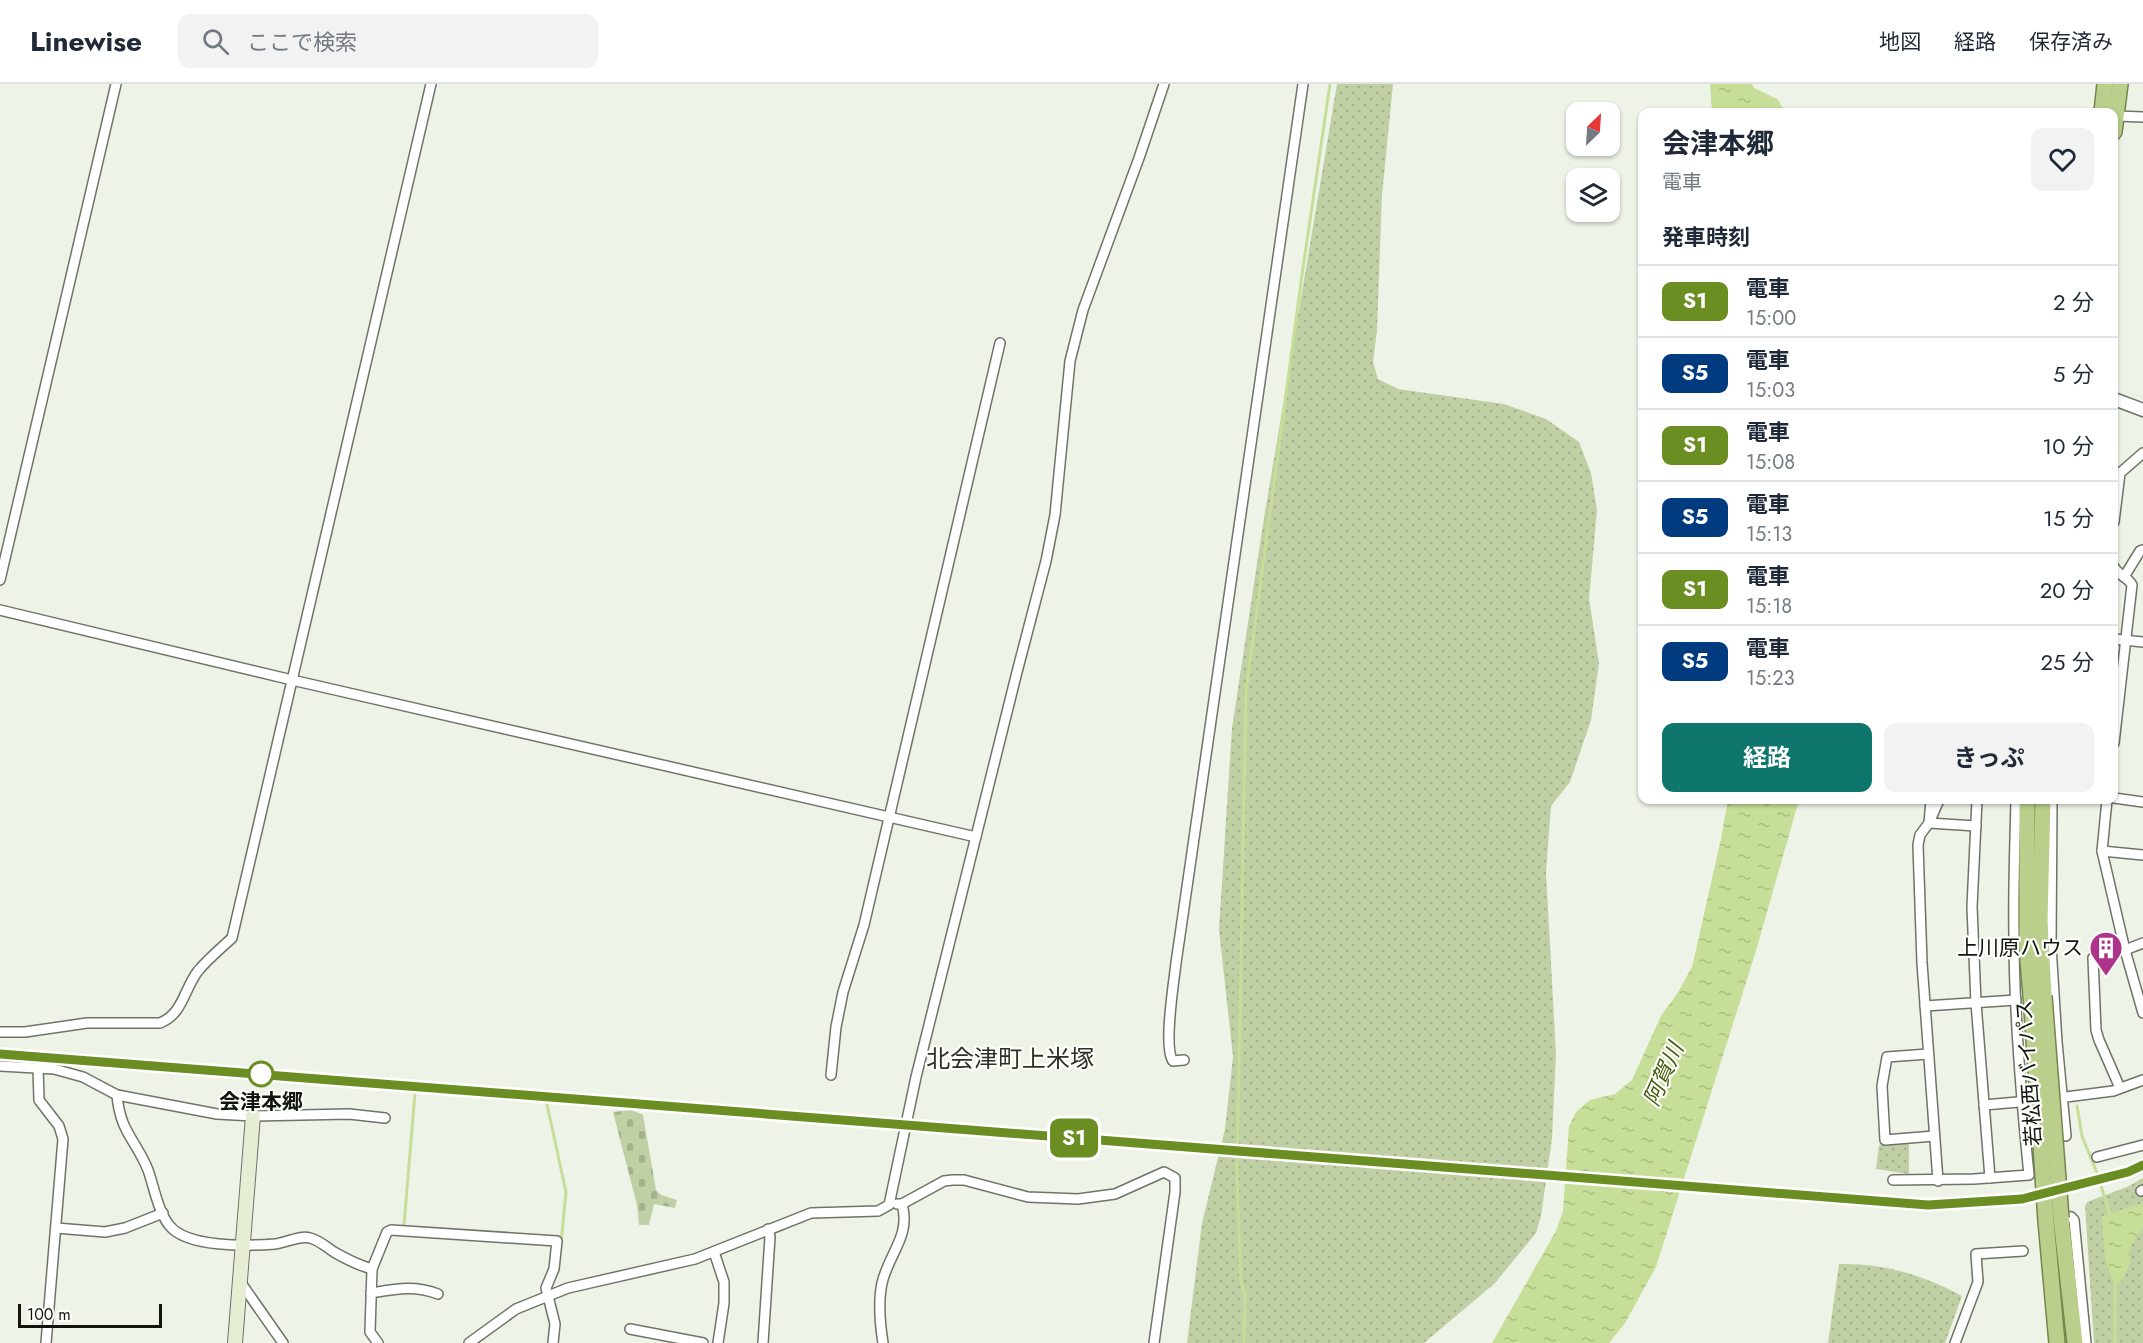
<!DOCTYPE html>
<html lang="ja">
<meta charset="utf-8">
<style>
:root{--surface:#fff;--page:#f2f2f3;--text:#1f2937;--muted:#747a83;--line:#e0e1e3;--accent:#0f766e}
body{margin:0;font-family:Jost,"Noto Sans JP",sans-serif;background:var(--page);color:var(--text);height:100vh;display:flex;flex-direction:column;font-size:22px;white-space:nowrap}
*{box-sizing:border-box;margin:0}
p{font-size:20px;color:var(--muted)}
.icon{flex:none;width:33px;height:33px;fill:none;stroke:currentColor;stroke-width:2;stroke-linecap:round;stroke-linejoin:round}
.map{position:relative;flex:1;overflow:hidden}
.side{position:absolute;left:1638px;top:24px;width:480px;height:696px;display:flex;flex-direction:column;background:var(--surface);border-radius:12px;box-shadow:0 2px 4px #0004}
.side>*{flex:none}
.badge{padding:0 12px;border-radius:9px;font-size:21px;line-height:39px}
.needle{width:39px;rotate:25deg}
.controls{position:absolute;left:1566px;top:18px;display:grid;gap:12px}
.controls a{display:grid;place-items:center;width:54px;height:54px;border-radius:12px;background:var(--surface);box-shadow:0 2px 4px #0004;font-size:30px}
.scale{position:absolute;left:18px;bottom:15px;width:144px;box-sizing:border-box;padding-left:6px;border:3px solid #121410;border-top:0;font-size:16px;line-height:21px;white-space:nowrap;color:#121410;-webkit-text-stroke:4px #fdfffa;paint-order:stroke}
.map>.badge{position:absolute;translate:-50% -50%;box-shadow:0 0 0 3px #fff}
h2{padding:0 24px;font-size:22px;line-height:54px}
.round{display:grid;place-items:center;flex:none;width:63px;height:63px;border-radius:12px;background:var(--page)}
.overview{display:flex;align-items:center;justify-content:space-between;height:102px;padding:0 24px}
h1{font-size:28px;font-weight:700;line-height:45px}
.cta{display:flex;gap:12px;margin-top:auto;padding:12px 24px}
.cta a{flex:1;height:69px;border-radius:12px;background:var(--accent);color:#fff;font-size:24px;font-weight:700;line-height:69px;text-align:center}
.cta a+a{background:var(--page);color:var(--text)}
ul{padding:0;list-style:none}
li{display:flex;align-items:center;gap:18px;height:72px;padding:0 24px;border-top:2px solid var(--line)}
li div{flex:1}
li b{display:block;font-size:22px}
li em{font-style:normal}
li .badge{min-width:66px;font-weight:700;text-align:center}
header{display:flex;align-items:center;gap:36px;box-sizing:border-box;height:84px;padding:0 30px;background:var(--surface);border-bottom:2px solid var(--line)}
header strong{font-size:28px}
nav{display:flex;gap:33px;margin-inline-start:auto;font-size:21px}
.search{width:420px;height:54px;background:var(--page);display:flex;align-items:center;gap:15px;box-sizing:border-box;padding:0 21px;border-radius:12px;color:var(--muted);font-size:22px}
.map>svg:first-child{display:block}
.grass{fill:url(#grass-dots)}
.cemetery{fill:url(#cemetery-stones)}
.water{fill:url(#water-ripples)}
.pier{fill:#eef3e7}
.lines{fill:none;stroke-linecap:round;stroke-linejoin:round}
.stream{stroke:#c6de97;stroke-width:3}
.minor-casing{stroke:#6f7368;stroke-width:12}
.tertiary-casing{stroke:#6f7368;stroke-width:15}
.secondary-casing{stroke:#6f7368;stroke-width:16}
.trunk-casing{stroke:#74864d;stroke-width:18}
.minor{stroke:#fff;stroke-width:9}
.tertiary{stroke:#fff;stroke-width:12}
.secondary{stroke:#e5edd4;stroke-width:14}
.trunk{stroke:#bacf8b;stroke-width:15}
.rail{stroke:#373934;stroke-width:3;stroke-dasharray:8 8;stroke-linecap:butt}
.trunk-bridge-casing{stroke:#74864d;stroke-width:18;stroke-linecap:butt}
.trunk-bridge{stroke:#bacf8b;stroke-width:15}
.line-casing{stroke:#fff;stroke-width:14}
.line{stroke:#6b8e23;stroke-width:9}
.stop-dot{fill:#fff;stroke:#6b8e23;stroke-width:3}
.labels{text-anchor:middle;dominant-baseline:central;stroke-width:4.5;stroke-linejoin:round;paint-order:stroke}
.poi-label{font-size:21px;fill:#121410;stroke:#fdfffa;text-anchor:end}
.street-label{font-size:21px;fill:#121410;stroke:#fdfffa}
.stop-label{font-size:21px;font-weight:bold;fill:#121410;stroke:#fdfffa}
.water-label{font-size:22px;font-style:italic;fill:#46590c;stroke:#fdfffa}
.quarter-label{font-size:24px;fill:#2d3027;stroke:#fdfffa}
</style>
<header>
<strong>Linewise</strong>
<div class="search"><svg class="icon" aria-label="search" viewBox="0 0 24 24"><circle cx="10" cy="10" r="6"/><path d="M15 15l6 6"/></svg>ここで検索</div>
<nav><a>地図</a><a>経路</a><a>保存済み</a></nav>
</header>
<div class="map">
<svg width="2143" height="1259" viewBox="0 0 2143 1259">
<defs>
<pattern id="grass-dots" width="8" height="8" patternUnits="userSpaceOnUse" patternTransform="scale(1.5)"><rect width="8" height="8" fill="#c0cfa4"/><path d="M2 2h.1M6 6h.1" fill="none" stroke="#a4b18c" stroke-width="1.8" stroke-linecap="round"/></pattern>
<pattern id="cemetery-stones" width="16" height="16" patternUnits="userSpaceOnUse" patternTransform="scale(1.5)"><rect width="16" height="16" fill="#c0cfa4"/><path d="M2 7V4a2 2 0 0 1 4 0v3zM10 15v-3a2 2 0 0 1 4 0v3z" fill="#a4b18c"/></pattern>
<pattern id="water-ripples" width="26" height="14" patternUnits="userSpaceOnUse" patternTransform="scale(1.5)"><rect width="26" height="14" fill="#c6de97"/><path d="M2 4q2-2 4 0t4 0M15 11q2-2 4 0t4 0" fill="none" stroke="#a9be81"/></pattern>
</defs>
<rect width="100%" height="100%" fill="#eef3e7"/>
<!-- grass -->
<g class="grass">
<polygon points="1337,0 1393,0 1382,111 1377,246 1373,278 1378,295 1398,305 1504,320 1546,335 1579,358 1591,389 1597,426 1589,515 1599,579 1591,636 1570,698 1551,722 1546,788 1556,970 1552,1054 1541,1132 1536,1149 1494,1200 1424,1259 1187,1259 1202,1139 1225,1045 1233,973 1219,845 1232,644 1264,434"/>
<polygon points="1909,1059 1909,1090 1876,1085 1879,1061"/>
<polygon points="2143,1094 2143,1259 2094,1259 2085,1122 2087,1118 2127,1103"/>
<path d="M1839 1180C1884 1179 1923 1191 1962 1212L1945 1259H1828Z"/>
</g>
<!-- cemetery -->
<polygon class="cemetery" points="631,1026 643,1031 656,1106 661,1111 677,1116 675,1124 654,1120 649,1141 639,1141 637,1121 613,1028"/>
<!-- water -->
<g class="water">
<polygon points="1710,0 1752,0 1754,4 1777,15 1786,28 1712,28"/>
<polygon points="1728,716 1799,716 1755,870 1656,1183 1625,1239 1609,1259 1492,1259 1556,1147 1563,1127 1569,1042 1576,1028 1590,1016 1615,1010 1632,996 1661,932 1677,910 1692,883 1721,755"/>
<path d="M2143 1119V1144L2132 1160 2129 1166 2130 1179 2124 1193 2120 1199 2113 1196C2102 1177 2104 1154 2102 1132Z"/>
</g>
<!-- pier -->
<polygon class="pier" points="1563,1090 1685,1100 1683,1106 1562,1097"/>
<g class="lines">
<!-- stream -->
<g class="stream">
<polyline points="546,1016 566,1108 561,1159"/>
<polyline points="2077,1022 2082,1052 2097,1089"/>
<polyline points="2101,1102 2111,1133"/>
<polyline points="404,1141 415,1009"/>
<polyline points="1244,1259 1245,1209 1241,1198 1237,1092 1246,607 1302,191 1330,0"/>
<polyline points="2115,1259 2115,1203 2117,1195"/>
</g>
<!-- minor casing -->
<g class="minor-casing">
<g id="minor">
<polyline points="2116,32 2143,33"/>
<polyline points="2114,438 2120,389 2143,369"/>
<path d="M2114 483C2118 491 2128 493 2132 501L2114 659"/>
<polyline points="2124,493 2140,467 2143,466"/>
<polyline points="0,496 116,0"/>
<polyline points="0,526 292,596 976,753"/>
<polyline points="2114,555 2143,558"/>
<polyline points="2114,714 2143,718"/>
<polyline points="1931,716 1929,739 1976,742"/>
<polyline points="1977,716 1972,823 1976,919 1990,1094"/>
<polyline points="2052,716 2051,862 2057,958 2066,1052"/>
<polyline points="2107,716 2102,767 2125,866 2143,929"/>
<polyline points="2102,767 2143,771"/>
<polyline points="1925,922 2016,916"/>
<path d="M0 948H25L87 939H160C183 930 184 905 198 887 208 875 220 865 232 854L431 0"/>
<polyline points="1928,970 1887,973 1882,1002 1885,1056 1934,1052"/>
<path d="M1184 976 1173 977C1163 963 1174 898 1176 879L1303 0"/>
<polyline points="0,982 54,985 83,993 117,1011 217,1030 253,1032 349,1030 385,1034"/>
<polyline points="38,984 39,1016 59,1042 63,1055 46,1259"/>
<polyline points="831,991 836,943 843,908 864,841 1000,259"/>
<polyline points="2120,1004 2099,956 2096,946 2093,874 2125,866 2143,859"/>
<path d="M117 1011C120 1048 136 1056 148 1086 154 1103 158 1127 169 1141 186 1164 248 1162 275 1160 286 1159 299 1151 310 1154 319 1156 326 1163 334 1168 346 1175 358 1181 372 1185"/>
<polyline points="2058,1014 2113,1007 2143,996"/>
<polyline points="1984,1021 2041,1016"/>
<polyline points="2097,1073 2143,1061"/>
<path d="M1893 1096 1974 1095 2029 1091C2021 1012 2014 932 2014 853 2013 807 2015 761 2016 716"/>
<polyline points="1938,1097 1922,879 1918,761 1920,751 1929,739 1939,716"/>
<polyline points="2141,1107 2143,1106"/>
<polyline points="902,1120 944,1097 953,1096 964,1096 1028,1113 1078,1115 1115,1110 1164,1088 1175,1094 1175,1108 1154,1259"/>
<polyline points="2058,1131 2071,1133 2074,1136 2086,1259"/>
<polyline points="56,1144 105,1148 125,1144 163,1129"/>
<polyline points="714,1168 724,1198 724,1219 718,1259"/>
<polyline points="241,1199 283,1259"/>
<path d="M371 1209C396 1205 414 1201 438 1210"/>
<polyline points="630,1245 703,1259"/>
<polyline points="378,1259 370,1248 372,1185 387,1148 391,1146 557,1157 554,1185 546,1204 555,1240 553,1259"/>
<polyline points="469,1259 516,1225 568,1204 695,1175 811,1129 878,1127 889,1121 916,993 1017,588 1046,477 1055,431 1070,277 1083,226 1139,74 1164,0"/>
<polyline points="763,1259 770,1153 768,1145"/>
<path d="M883 1259C880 1240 878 1218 882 1199 889 1169 911 1152 902 1120H897"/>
<polyline points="1955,1259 1978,1198 1976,1170 2023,1167"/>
</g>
</g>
<!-- tertiary casing -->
<g class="tertiary-casing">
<polyline id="tertiary" points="2114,315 2143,326"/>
</g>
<!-- secondary casing -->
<g class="secondary-casing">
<polyline id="secondary" points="235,1259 253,1032"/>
</g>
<!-- trunk casing -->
<g class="trunk-casing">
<g id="trunk">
<polyline points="2102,28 2105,0"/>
<polyline points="2114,48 2120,0"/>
<polyline points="2027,716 2027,864 2031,911"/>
<polyline points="2043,716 2040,837 2044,912"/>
<polyline points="2061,1134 2075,1259"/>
<polyline points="2046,1137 2057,1259"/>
</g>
</g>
<!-- minor -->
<use href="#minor" class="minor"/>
<!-- tertiary -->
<use href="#tertiary" class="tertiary"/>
<!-- secondary -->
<use href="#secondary" class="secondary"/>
<!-- trunk -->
<use href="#trunk" class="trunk"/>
<!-- rail -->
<polyline class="rail" points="0,970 1928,1121 2023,1115 2128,1088 2143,1081"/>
<!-- trunk-bridge casing -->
<g class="trunk-bridge-casing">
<g id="trunk-bridge">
<polyline points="2031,911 2046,1137"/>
<polyline points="2044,912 2061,1134"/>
</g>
</g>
<!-- trunk-bridge -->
<use href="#trunk-bridge" class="trunk-bridge"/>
</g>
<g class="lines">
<!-- line casing -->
<g class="line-casing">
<polyline id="line" points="0,970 1928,1121 2022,1115 2128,1088 2143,1081"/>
</g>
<!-- line -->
<use href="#line" class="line"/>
</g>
<!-- icons -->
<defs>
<g id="building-pin" transform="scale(1.725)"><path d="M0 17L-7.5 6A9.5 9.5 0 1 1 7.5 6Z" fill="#ad348a" stroke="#fdfffa"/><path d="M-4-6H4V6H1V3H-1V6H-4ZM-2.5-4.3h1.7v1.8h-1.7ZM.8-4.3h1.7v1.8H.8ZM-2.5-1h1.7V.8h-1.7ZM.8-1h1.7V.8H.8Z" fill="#fff"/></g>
</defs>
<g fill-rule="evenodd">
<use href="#building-pin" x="2106" y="864"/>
</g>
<!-- markers -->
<circle class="stop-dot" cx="261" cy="990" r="12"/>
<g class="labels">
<!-- poi labels -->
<g class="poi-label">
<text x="2083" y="864">上川原ハウス</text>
</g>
<!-- street labels -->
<g class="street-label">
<text transform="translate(2029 989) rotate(-94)">若松西バイパス</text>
</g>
<!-- stop labels -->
<g class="stop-label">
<text x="261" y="1018">会津本郷</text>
</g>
<!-- water labels -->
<g class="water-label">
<text transform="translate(1663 990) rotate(-66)">阿賀川</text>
</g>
<!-- quarter labels -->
<g class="quarter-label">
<text x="1010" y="974">北会津町上米塚</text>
</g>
</g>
</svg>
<div class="controls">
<a><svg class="needle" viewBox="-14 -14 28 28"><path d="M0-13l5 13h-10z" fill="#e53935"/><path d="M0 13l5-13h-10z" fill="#747a83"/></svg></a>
<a><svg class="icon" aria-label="layers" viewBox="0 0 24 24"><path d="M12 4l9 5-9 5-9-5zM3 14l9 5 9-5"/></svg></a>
</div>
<div class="scale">100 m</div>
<b class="badge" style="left:1074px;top:1054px;background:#6b8e23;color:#fff">S1</b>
<section class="side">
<div class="overview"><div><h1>会津本郷</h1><p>電車</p></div><a class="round"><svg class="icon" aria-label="heart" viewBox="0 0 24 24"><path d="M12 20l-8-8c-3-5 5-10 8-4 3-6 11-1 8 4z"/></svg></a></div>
<h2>発車時刻</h2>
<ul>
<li><span class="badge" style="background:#6b8e23;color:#fff">S1</span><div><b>電車</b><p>15:00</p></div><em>2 分</em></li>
<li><span class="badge" style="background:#003b80;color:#fff">S5</span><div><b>電車</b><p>15:03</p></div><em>5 分</em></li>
<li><span class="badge" style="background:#6b8e23;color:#fff">S1</span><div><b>電車</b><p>15:08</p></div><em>10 分</em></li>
<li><span class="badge" style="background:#003b80;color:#fff">S5</span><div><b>電車</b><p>15:13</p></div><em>15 分</em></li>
<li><span class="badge" style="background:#6b8e23;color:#fff">S1</span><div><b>電車</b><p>15:18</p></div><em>20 分</em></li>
<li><span class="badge" style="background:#003b80;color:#fff">S5</span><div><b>電車</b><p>15:23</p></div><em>25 分</em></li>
</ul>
<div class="cta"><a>経路</a><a>きっぷ</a></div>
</section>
</div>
